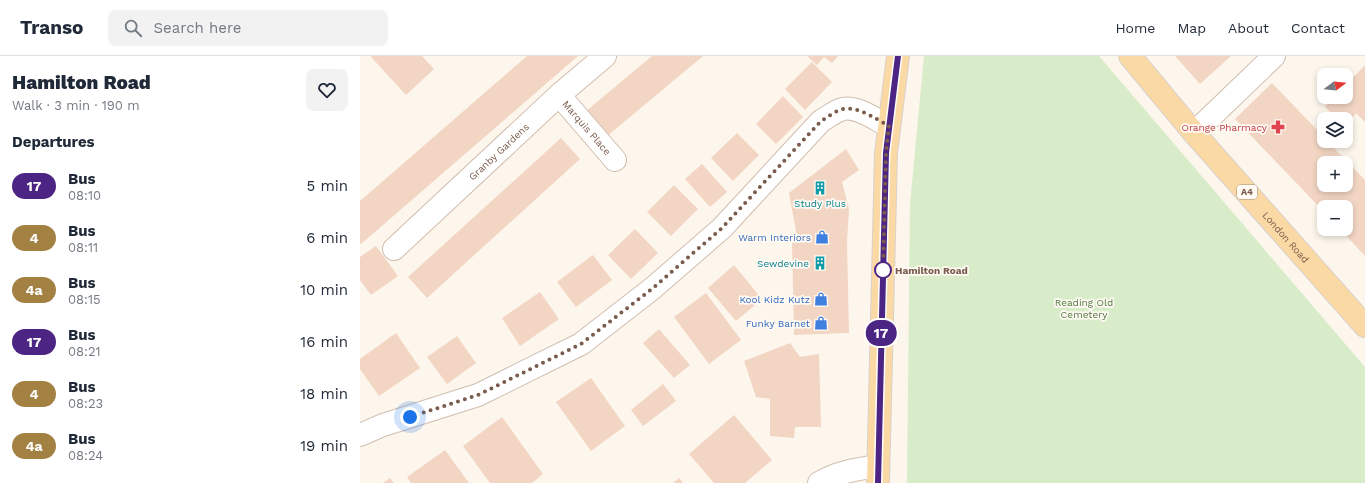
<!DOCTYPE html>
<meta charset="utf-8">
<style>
:root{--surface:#fff;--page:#f2f2f3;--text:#1f2937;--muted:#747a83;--line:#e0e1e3}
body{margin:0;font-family:"Work Sans",sans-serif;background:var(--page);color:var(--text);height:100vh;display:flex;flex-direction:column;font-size:15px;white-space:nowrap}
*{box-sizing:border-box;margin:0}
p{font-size:13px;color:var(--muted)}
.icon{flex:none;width:22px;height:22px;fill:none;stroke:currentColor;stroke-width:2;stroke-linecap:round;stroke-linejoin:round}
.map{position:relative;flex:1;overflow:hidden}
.drawer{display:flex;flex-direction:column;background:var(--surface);width:360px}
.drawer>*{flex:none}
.badge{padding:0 8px;border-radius:13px;font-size:14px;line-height:26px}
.needle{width:26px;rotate:74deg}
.controls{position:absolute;left:957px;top:12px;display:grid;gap:8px}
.controls a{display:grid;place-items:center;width:36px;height:36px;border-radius:8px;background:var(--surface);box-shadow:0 2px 6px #0003;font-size:20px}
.you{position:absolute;width:20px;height:20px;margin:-10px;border:3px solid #fff;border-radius:50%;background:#1a73e8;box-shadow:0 0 0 6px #1a73e833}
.map>.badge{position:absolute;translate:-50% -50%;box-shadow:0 0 0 2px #fff}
h2{padding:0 12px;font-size:15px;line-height:36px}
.round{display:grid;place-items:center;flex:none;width:42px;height:42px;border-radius:8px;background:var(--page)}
.overview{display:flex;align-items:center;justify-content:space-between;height:68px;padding:0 12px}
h1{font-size:19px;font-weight:800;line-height:30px}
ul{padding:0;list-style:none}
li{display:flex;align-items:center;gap:12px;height:52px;padding:0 12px}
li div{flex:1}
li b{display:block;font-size:15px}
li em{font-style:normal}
li .badge{min-width:44px;font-weight:700;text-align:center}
header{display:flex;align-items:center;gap:24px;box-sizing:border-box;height:56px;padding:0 20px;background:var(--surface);border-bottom:1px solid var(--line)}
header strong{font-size:19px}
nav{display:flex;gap:22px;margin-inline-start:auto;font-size:14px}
.search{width:280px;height:36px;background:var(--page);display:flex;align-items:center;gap:10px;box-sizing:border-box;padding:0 14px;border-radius:8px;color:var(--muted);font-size:15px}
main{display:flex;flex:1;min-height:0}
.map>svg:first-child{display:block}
.green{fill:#d8ecc9}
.building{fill:#f3d5c3;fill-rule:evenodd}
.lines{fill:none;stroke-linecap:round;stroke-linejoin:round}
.minor-casing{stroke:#d1beb0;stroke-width:24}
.major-casing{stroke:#dad1cd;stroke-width:24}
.minor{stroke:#fff;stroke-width:22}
.major{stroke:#fbd9a5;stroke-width:22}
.line-casing{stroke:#fff;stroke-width:9}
.line{stroke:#4c2483;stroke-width:6}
.walk{stroke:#7a5c4d;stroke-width:4;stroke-dasharray:0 7.2}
.stop-dot{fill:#fff;stroke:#4c2483;stroke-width:2}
.labels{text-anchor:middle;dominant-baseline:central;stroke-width:3.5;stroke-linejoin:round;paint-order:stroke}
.shield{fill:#fffaf3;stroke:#a28b7f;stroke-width:1}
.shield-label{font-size:9px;font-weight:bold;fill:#7a5c4d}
.street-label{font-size:10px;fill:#7a5c4d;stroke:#fffaf3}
.health-label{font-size:10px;fill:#be3a42;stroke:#fffaf3;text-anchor:end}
.culture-label{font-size:10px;fill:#0d838f;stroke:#fffaf3}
.shop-label{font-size:10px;fill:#366cbe;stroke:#fffaf3;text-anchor:end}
.stop-label{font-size:10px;font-weight:bold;fill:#7a5c4d;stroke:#fffaf3;text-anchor:start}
.park-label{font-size:10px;fill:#537a41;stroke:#fffaf3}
</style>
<header>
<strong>Transo</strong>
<div class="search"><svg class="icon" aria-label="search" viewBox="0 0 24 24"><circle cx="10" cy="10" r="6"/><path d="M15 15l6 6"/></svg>Search here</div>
<nav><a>Home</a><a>Map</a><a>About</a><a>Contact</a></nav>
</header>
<main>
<section class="drawer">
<div class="overview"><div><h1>Hamilton Road</h1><p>Walk · 3 min · 190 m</p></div><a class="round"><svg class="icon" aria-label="heart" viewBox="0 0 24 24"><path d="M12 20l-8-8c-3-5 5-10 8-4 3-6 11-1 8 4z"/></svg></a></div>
<h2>Departures</h2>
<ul>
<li><span class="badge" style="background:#4c2483;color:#fff">17</span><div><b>Bus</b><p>08:10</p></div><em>5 min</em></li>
<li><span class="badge" style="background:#a38142;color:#fff">4</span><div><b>Bus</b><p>08:11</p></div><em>6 min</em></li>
<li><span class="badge" style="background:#a38142;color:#fff">4a</span><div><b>Bus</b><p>08:15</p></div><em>10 min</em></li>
<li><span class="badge" style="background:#4c2483;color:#fff">17</span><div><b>Bus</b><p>08:21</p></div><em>16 min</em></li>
<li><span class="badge" style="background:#a38142;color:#fff">4</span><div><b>Bus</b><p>08:23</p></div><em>18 min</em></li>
<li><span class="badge" style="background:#a38142;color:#fff">4a</span><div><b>Bus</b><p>08:24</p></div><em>19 min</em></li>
</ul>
</section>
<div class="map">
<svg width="1005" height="427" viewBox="0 0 1005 427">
<rect width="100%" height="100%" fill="#fdf6ec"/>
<!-- green -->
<polygon class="green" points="564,0 739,0 1005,311 1005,427 547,427 550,148"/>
<!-- building -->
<g class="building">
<polygon points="12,0 62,0 74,13 46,39 11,1"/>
<polygon points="167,0 218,0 1,188 0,187 0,145"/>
<polygon points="292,0 343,0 246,81 225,56"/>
<polygon points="447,0 478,0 472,7 464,1 457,9"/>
<polygon points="815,0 871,0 840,28"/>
<polygon points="452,6 472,26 445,54 425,33"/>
<polygon points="1005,9 1005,66 996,57 986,69 986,63 978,63 965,51 974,41 986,41 986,29"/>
<path d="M912 27 964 81V85H967L1005 124V200L980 173H986V151H964V156L875 63ZM964 107H986V129H964Z"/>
<polygon points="423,40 443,61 416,88 396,68"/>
<polygon points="377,77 399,99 373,125 351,102"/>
<polygon points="201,82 220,103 67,242 48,221"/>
<polygon points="486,93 499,114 482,126 489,153 487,185 489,277 434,279 432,187 438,186 429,137"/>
<polygon points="342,108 367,136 350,151 325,123"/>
<polygon points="314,129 338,153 311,180 287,156"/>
<polygon points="275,173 298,197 271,223 248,199"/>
<polygon points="16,190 38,220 11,239 0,224 0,201"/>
<polygon points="233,199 252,224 216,251 197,226"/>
<polygon points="374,209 402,243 376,265 348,232"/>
<polygon points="180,236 199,263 160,290 142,262"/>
<polygon points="346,237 381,284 349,308 314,261"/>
<polygon points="299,273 330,309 314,322 283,287"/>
<polygon points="36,277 60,312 19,340 0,313 0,303"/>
<polygon points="97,280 116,307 87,328 67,301"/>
<polygon points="430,287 440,301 459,298 461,371 435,371 434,382 410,380 410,343 396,341 384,305"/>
<polygon points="231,322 265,370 231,395 196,346"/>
<polygon points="303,328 316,345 283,370 271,354"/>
<polygon points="374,359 412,404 385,427 354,427 329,398"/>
<polygon points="142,361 183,418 172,427 130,427 103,390"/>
<polygon points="85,394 109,427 51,427 47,421"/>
<polygon points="30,422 34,427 23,427"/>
<polygon points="319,422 323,427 313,427"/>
</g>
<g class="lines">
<!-- minor casing -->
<g class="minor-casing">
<g id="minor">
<path id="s1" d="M199 39 255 104"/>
<polyline points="834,77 914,0"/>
<path id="s2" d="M34 193 199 39 245 0"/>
<path d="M0 379 23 369 118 339 221 288 293 232 362 172 461 65C468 61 475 55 483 53 498 50 516 64 529 70"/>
<path d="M459 427C477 416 498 413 518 410"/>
</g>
</g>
<!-- major casing -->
<g class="major-casing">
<g id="major">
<path id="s3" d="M770 0 834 77 1005 270"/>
<polyline points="518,427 526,97 538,0"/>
</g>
</g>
<!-- minor -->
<use href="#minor" class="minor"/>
<!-- major -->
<use href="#major" class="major"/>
</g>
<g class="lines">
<!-- line casing -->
<g class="line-casing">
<polyline id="line" points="518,427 526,97 538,0"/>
</g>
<!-- line -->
<use href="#line" class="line"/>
<!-- walk -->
<path class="walk" d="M50 361 118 339 221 288 293 232 362 172 461 65C468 61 475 55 483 53 498 50 516 63 529 70L526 97 523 214"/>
</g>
<!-- icons -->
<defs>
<g id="pharmacy-bare" transform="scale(1.08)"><path d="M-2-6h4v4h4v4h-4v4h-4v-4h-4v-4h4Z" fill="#e0444e" stroke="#fffaf3" stroke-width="2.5" paint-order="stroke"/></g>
<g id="building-bare" transform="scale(1.08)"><path d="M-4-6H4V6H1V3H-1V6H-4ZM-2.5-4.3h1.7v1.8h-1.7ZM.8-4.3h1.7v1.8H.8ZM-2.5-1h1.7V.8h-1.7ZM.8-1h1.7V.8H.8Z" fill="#0f9aa8" stroke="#fffaf3" stroke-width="2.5" paint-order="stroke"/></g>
<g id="shop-bare" transform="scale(1.08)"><path d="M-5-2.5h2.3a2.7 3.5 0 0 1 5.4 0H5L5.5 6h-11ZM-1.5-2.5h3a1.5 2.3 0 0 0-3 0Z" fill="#3f7fe0" stroke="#fffaf3" stroke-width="2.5" paint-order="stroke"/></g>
</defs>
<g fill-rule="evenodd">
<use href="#pharmacy-bare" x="918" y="71"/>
<use href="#building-bare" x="460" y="132"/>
<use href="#shop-bare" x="462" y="181"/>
<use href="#building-bare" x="460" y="207"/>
<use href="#shop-bare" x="461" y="243"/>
<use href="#shop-bare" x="461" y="267"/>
</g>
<!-- markers -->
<circle class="stop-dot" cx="523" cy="214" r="8"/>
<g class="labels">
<!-- shield labels -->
<rect class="shield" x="877" y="129" width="20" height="14" rx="3"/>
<g class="shield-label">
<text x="887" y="136">A4</text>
</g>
<!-- street labels -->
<g class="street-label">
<text stroke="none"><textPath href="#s1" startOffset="43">Marquis Place</textPath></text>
<text stroke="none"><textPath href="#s2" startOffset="143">Granby Gardens</textPath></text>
<text stroke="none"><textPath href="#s3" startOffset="239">London Road</textPath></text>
</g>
<!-- health labels -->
<g class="health-label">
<text x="907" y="71">Orange Pharmacy</text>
</g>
<!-- culture labels -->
<g class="culture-label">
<text x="460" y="147">Study Plus</text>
<text x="449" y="207" text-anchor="end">Sewdevine</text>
</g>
<!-- shop labels -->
<g class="shop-label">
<text x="451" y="181">Warm Interiors</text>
<text x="450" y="243">Kool Kidz Kutz</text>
<text x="450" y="267">Funky Barnet</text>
</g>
<!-- stop labels -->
<g class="stop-label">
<text x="535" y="214">Hamilton Road</text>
</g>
<!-- park labels -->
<g class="park-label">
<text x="724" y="246">Reading Old<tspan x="724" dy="12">Cemetery</tspan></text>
</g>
</g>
</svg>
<div class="controls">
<a><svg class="needle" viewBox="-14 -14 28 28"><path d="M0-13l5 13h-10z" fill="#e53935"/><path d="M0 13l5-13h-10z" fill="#747a83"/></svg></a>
<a><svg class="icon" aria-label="layers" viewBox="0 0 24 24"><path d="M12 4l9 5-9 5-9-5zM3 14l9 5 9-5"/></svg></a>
<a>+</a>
<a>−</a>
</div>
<div class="you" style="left:50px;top:361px"></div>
<b class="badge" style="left:521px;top:277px;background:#4c2483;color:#fff">17</b>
</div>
</main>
